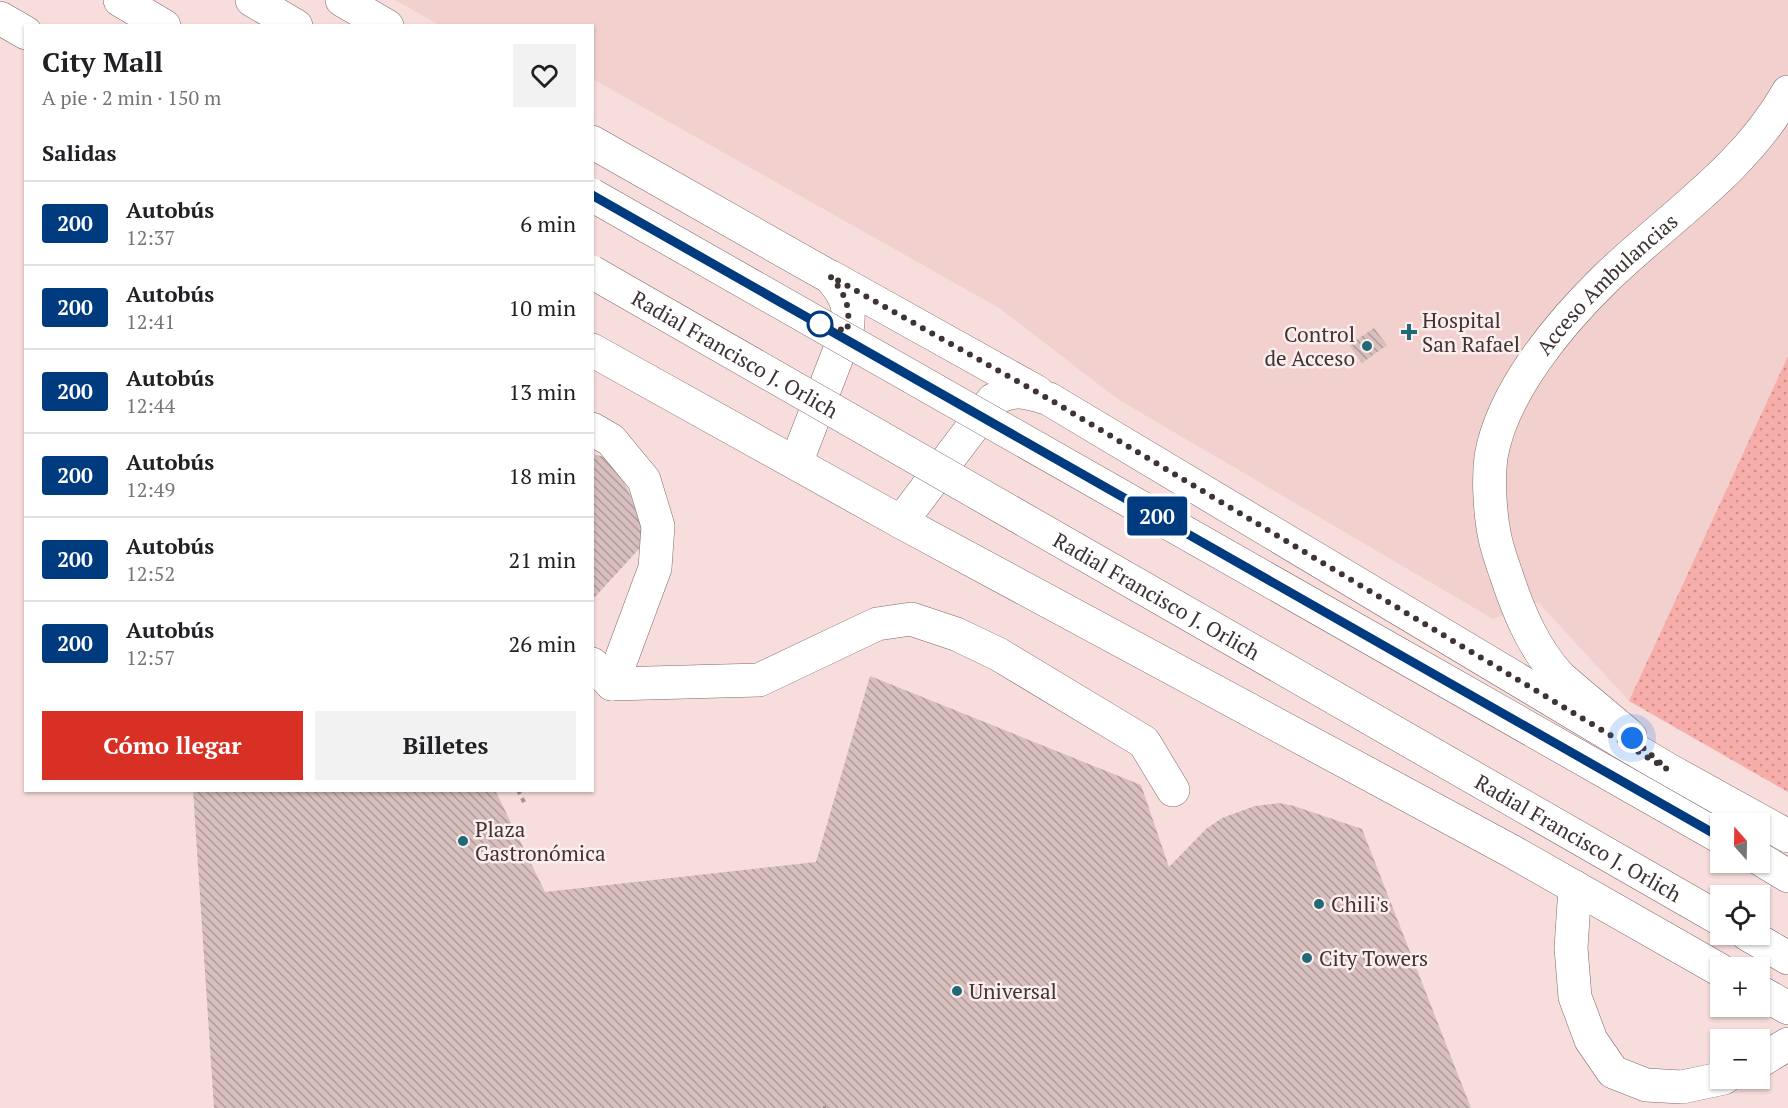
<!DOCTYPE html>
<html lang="es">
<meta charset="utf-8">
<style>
:root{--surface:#fff;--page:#f2f2f2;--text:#202124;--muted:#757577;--line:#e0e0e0;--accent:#d93025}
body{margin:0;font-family:"PT Serif",serif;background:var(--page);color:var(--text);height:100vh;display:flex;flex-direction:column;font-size:22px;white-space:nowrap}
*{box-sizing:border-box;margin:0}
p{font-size:20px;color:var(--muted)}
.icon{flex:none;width:33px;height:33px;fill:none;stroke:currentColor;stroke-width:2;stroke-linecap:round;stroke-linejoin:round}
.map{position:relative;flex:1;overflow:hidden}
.sheet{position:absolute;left:24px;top:24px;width:570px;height:768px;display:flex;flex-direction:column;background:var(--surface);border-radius:0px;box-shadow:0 2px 4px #0004}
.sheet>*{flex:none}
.badge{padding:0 12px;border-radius:4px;font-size:21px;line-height:39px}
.needle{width:39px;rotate:340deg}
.tools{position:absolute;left:1710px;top:813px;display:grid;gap:12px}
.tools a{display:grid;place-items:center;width:60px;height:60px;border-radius:0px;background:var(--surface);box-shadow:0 2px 4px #0004;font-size:30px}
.you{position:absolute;width:30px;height:30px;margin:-15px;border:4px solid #fff;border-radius:50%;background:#1a73e8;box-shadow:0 0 0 9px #1a73e833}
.map>.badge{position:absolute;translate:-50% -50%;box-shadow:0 0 0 3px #fff}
h2{padding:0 18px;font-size:22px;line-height:54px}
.round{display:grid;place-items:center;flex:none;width:63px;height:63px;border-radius:0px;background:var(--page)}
.head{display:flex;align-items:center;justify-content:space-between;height:102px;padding:0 18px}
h1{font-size:28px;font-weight:600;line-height:45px}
.primary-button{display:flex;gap:12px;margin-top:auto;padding:12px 18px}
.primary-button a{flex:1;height:69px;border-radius:0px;background:var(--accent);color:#fff;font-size:24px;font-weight:600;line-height:69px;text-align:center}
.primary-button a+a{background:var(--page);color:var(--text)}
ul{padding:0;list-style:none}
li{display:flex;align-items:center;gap:18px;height:84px;padding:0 18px;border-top:2px solid var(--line)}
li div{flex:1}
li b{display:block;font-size:22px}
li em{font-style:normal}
li .badge{min-width:66px;font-weight:700;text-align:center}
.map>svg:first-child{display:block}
.built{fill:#f1d0ce}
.grass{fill:url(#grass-dots)}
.building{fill:url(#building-back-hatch)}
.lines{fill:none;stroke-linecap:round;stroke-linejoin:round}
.minor-casing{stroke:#7f6a69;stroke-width:34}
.major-casing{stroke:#7f6a69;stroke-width:34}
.path{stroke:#a59392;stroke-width:4;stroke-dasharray:4.5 4.5;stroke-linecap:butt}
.minor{stroke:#fff;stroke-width:33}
.major{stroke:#fff;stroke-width:33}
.major-bridge-casing{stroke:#7f6a69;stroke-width:34;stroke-linecap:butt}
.major-bridge{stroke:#fff;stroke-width:33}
.line-casing{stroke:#fff;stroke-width:14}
.line{stroke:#003b80;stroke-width:9}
.walk{stroke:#3d3433;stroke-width:6;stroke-dasharray:0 10.8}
.stop-dot{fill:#fff;stroke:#003b80;stroke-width:3}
.poi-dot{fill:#216977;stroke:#fdeeed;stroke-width:2}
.labels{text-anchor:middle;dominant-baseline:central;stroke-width:5;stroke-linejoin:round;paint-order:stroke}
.street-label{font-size:21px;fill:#3d3433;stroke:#fdeeed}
.poi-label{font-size:21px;fill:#3d3433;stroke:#fdeeed;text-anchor:start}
</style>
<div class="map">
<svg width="1788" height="1108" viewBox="0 0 1788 1108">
<defs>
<pattern id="grass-dots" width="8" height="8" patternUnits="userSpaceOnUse" patternTransform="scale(1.5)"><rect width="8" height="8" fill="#f7adaa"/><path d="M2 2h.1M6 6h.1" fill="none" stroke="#c98e8b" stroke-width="1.8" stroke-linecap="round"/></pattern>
<pattern id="building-back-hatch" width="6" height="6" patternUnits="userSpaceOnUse" patternTransform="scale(1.5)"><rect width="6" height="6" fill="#d7bfbe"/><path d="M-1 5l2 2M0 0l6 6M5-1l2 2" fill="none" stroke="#b09c9b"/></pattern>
</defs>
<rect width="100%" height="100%" fill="#f7dedd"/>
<!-- built -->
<polygon class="built" points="395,0 1788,0 1788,356 1629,701 1538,602 1493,619 1119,400 999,308 593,79 592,26 439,25"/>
<!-- grass -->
<polygon class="grass" points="1788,356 1788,792 1629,701"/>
<!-- building -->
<g class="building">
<polygon points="1374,328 1387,345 1362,363 1349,345"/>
<polygon points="592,454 613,459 650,537 594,598 592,596"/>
<polygon points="870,676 1141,785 1169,867 1206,829 1222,818 1255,806 1279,803 1294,806 1362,829 1471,1108 214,1108 193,790 495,790 545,892 816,862"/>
</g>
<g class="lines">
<!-- minor casing -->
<g class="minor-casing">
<g id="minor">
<polyline points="592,429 611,440 644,480 658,526 655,568 612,684"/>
<polyline points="592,664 612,684 759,680 877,624 911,619 956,634 998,654 1144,742 1173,790"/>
<path id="s1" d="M1630 736C1613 722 1597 708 1581 695 1574 689 1567 683 1560 677 1534 649 1519 613 1507 577 1503 565 1498 552 1495 538 1490 515 1488 480 1491 457 1502 392 1559 324 1605 279 1668 218 1744 170 1788 92"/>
<polyline points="1575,887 1571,948 1575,997 1591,1040 1613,1072 1646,1085 1682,1087 1724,1078"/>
<polyline points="1760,1061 1788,1044"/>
</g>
</g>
<!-- major casing -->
<g class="major-casing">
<g id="major">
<polyline points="120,0 164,26"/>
<polyline points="252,0 296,26"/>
<polyline points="342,0 387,26"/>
<polyline points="0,18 26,33"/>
<path d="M592 142 830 277C846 295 851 307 847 331L796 463"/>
<polyline points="831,277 1037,392"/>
<polyline points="592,350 901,522 1513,852 1720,970"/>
<path d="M901 522 993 400C1014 387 1027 392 1049 399L1667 769 1788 836"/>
<polyline points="1760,859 1788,876"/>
<polyline points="1747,934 1788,958"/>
<polyline points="1760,992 1788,1008"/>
</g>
</g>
<!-- path -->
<g class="path">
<polyline points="518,790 525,804"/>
<polyline points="823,1108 826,1108"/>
</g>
<!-- minor -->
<use href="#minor" class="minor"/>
<!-- major -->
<use href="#major" class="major"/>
<!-- major-bridge casing -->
<g class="major-bridge-casing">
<g id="major-bridge">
<polyline points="592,195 1720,837"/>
<path id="s2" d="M592 272 1720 919"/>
</g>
</g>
<!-- major-bridge -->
<use href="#major-bridge" class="major-bridge"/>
</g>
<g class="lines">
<!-- line casing -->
<g class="line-casing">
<polyline id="line" points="592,195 1720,837"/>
</g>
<!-- line -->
<use href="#line" class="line"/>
<!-- walk -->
<path class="walk" d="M820 324 847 331C851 307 846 295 830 276L1049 399 1667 769 1632 738"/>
</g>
<!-- markers -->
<circle class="stop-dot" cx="820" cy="324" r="12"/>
<g class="poi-dot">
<path d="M1406 323h6v6h6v6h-6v6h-6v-6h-6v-6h6z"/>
<circle cx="1367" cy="346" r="6"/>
<circle cx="463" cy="841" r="6"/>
<circle cx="1319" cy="904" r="6"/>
<circle cx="1307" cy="958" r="6"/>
<circle cx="957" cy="991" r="6"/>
</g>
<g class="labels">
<!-- street labels -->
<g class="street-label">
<text stroke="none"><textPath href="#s1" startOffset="540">Acceso Ambulancias</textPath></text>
<text stroke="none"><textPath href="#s2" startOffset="165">Radial Francisco J. Orlich</textPath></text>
<text stroke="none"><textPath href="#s2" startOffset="651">Radial Francisco J. Orlich</textPath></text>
<text stroke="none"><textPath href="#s2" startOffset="1137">Radial Francisco J. Orlich</textPath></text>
</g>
<!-- poi labels -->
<g class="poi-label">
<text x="1422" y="320">Hospital<tspan x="1422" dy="24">San Rafael</tspan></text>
<text x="1355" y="334" text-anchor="end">Control<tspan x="1355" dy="24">de Acceso</tspan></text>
<text x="475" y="829">Plaza<tspan x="475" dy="24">Gastronómica</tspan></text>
<text x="1331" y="904">Chili's</text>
<text x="1319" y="958">City Towers</text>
<text x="969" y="991">Universal</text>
</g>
</g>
</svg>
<div class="tools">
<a><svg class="needle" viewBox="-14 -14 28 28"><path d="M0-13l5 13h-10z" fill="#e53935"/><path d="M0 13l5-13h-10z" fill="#757577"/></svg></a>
<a><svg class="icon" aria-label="locate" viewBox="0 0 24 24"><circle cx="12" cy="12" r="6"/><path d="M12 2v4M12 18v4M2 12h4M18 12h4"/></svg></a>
<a>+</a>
<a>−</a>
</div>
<div class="you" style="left:1632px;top:738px"></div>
<b class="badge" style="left:1157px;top:516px;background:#003b80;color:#fff">200</b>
<section class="sheet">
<div class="head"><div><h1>City Mall</h1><p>A pie · 2 min · 150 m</p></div><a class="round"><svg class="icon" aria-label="heart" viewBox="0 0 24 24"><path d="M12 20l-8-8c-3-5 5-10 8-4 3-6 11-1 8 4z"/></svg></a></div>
<h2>Salidas</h2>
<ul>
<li><span class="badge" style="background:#003b80;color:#fff">200</span><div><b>Autobús</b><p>12:37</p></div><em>6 min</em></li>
<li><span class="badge" style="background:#003b80;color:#fff">200</span><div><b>Autobús</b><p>12:41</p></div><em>10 min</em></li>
<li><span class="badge" style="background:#003b80;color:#fff">200</span><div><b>Autobús</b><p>12:44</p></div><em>13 min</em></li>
<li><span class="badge" style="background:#003b80;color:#fff">200</span><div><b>Autobús</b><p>12:49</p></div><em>18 min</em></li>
<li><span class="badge" style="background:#003b80;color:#fff">200</span><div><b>Autobús</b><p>12:52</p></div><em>21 min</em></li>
<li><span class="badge" style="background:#003b80;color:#fff">200</span><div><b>Autobús</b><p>12:57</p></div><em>26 min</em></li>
</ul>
<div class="primary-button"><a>Cómo llegar</a><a>Billetes</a></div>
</section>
</div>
